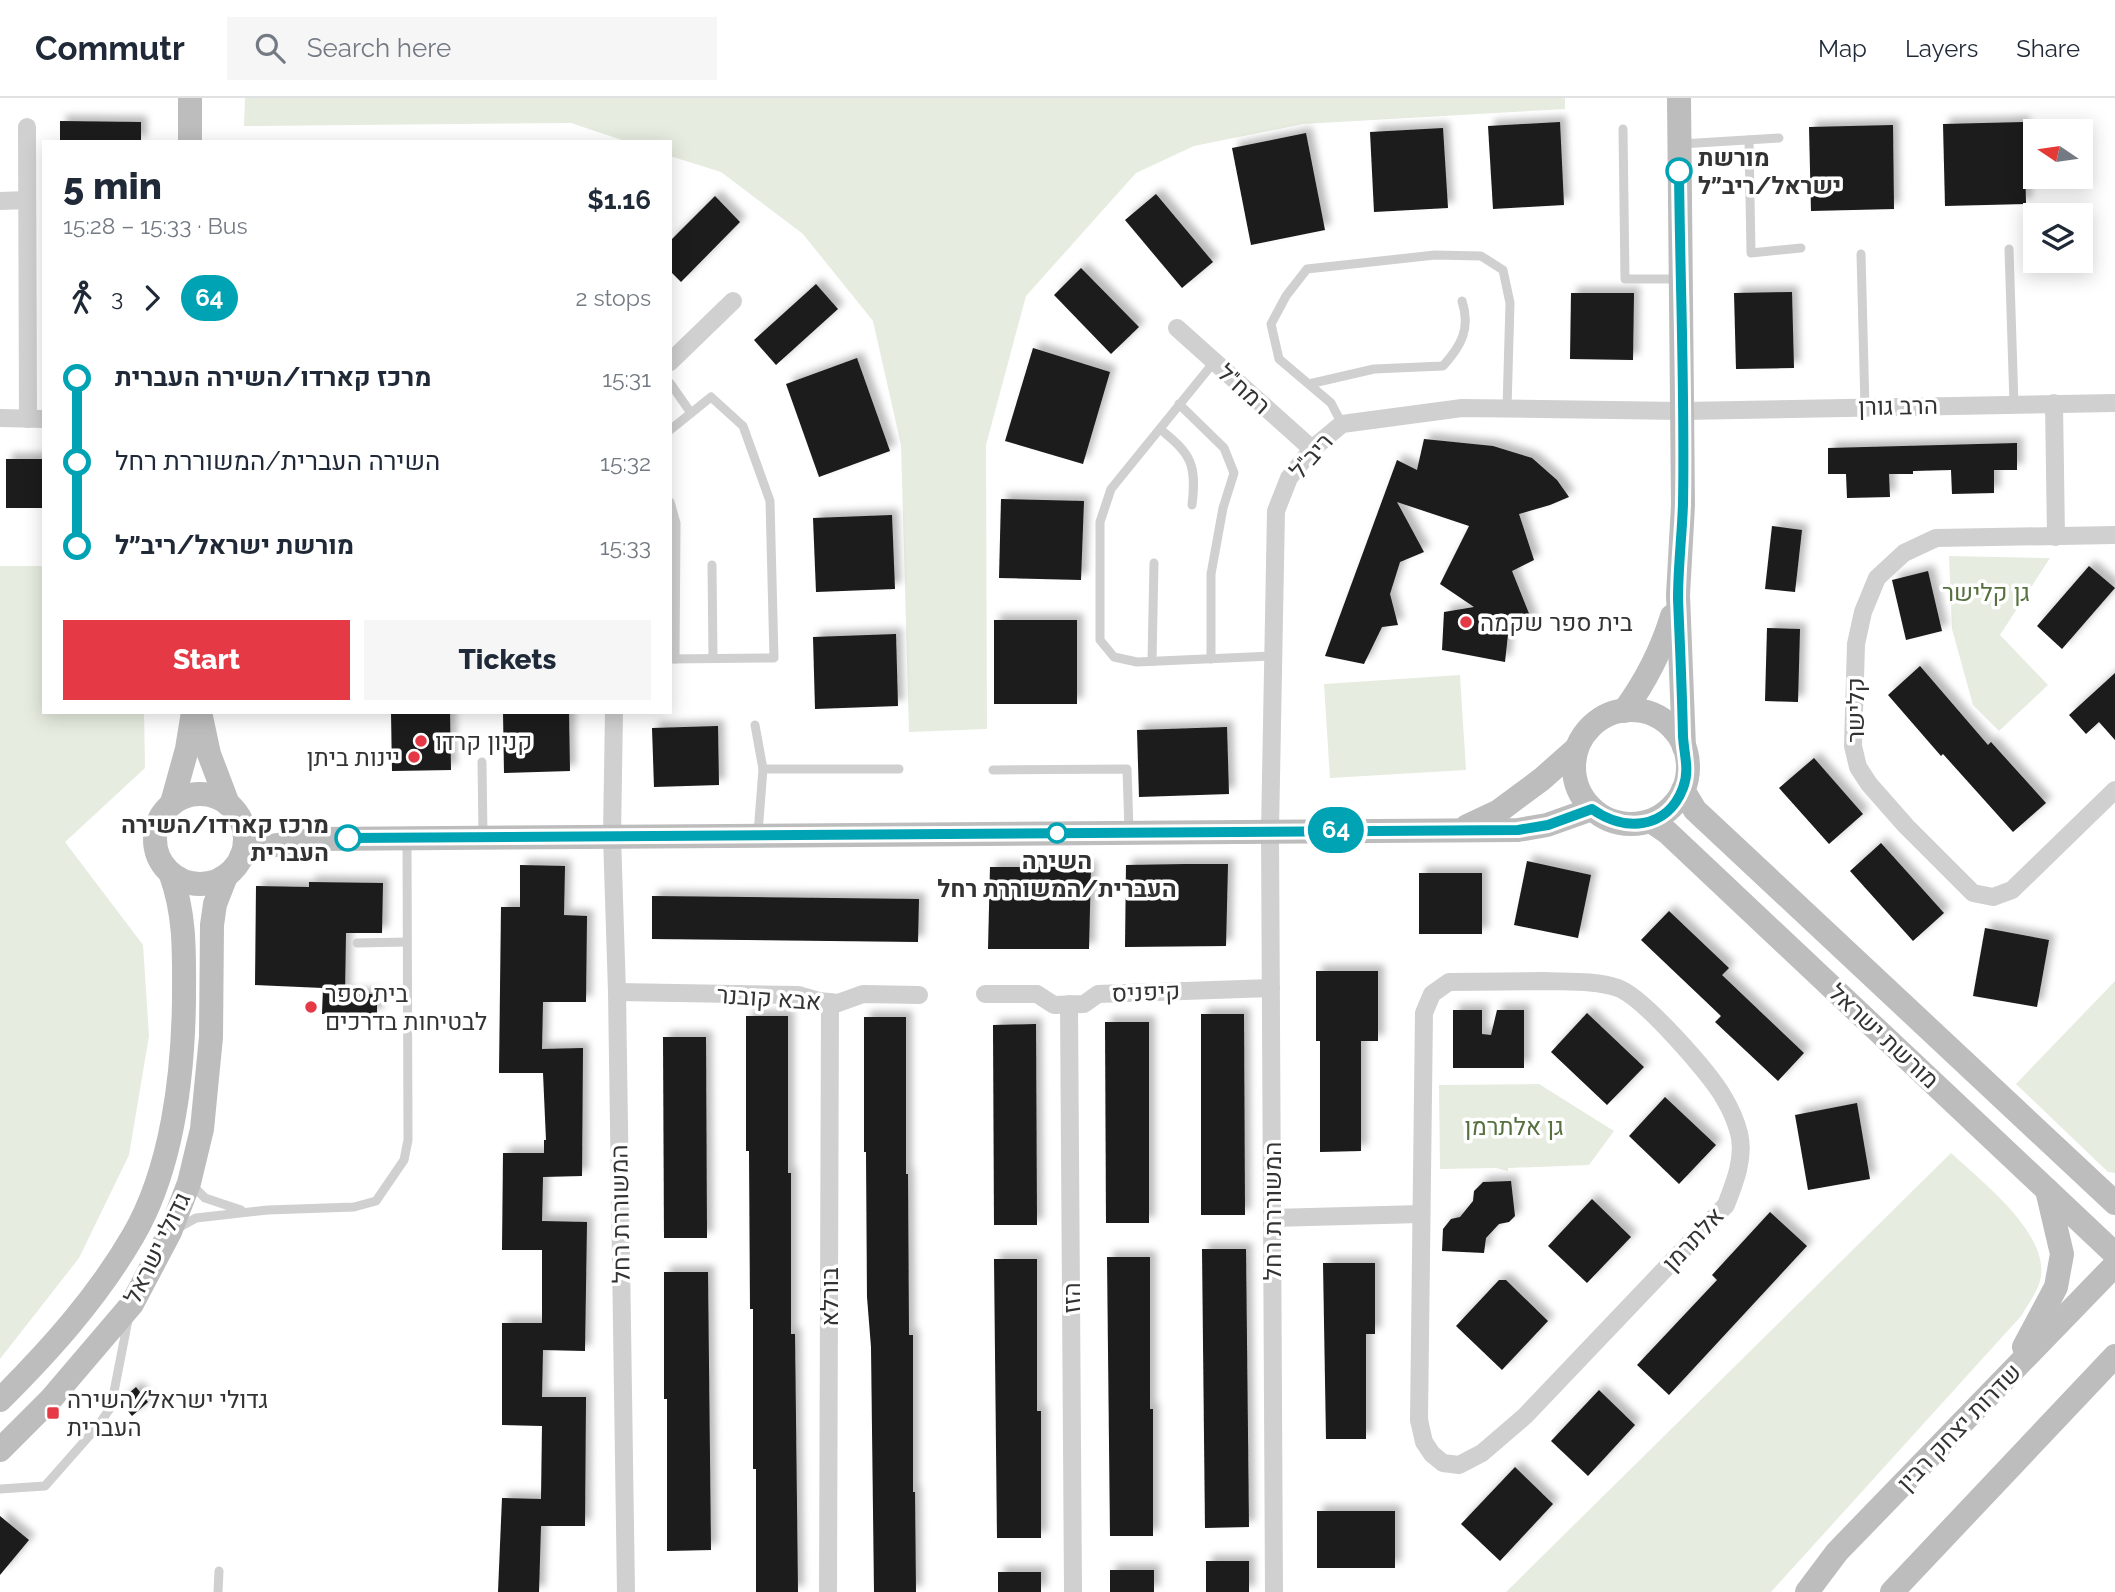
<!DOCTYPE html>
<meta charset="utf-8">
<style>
:root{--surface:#fff;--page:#f6f6f7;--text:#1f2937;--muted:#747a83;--line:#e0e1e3;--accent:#e63946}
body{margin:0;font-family:Raleway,Heebo,sans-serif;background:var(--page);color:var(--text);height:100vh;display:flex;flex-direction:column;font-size:26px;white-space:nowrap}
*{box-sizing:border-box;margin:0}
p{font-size:23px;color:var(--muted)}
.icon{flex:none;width:38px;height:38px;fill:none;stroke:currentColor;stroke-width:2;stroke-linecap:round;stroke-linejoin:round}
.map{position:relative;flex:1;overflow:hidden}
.drawer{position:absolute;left:42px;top:42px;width:630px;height:574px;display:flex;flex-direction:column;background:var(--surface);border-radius:0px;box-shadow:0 4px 18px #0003}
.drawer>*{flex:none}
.badge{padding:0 14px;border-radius:23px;font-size:24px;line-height:46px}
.needle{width:46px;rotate:283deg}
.fabs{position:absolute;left:2023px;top:21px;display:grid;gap:14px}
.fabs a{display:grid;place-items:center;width:70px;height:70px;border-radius:0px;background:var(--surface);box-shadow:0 4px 18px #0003;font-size:35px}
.map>.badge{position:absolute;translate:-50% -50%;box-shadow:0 0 0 4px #fff}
.legs{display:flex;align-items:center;gap:10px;height:77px;padding:0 21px;font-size:23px}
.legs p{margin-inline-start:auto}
.overview{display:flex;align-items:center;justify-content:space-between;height:119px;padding:0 21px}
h1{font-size:38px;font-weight:800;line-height:52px}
.cta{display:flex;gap:14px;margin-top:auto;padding:14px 21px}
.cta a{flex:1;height:80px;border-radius:0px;background:var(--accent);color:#fff;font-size:28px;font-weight:800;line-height:80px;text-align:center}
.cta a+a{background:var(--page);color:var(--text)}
ul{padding:0 21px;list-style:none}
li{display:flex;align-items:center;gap:24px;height:84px;font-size:26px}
li i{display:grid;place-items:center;width:10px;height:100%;margin:0 9px;background:currentColor}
li i::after{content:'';width:18px;height:18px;margin:-9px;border:5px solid;border-radius:50%;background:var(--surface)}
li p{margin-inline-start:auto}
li:first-child i{background:linear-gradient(#0000 50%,currentColor 0)}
li:last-child i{background:linear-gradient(currentColor 50%,#0000 0)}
header{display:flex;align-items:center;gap:42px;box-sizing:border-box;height:98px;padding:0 35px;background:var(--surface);border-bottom:2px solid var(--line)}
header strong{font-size:33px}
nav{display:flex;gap:38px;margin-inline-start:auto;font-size:24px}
.search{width:490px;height:63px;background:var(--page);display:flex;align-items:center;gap:18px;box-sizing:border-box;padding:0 24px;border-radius:0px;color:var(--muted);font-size:26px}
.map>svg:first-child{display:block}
.green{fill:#e6ecdf}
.building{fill:#1a1a1a;filter:url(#shadow)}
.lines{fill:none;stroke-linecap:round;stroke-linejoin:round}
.lane{stroke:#d0d0d0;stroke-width:9}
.street{stroke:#d0d0d0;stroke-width:18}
.secondary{stroke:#bdbdbd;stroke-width:24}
.line-1-casing{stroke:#fff;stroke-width:16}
.line-1{stroke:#00a3b4;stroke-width:10}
.stop-1-dot{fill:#fff;stroke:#00a3b4;stroke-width:3.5}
.poi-dot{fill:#e63946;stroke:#fff;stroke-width:2.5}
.labels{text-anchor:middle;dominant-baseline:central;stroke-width:7;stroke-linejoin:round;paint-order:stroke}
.stop-label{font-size:24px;font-weight:bold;fill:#333;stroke:#fff;text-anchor:start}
.street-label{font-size:24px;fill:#333;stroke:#fff}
.park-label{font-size:24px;fill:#56703f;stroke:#fff}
.poi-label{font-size:24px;fill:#333;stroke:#fff;text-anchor:start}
</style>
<header>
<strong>Commutr</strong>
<div class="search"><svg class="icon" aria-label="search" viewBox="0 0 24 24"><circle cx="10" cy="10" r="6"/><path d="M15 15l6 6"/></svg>Search here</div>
<nav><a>Map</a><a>Layers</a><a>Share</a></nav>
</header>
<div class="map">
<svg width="2115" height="1494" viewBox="0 0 2115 1494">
<defs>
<filter id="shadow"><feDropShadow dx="6" dy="-6" stdDeviation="3.5" flood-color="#0004"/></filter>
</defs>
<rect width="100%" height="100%" fill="#fff"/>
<!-- green -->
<g class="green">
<polygon points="245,0 1565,0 1565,11 1303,26 1194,48 1136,75 1026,198 986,347 987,631 909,634 901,347 873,223 803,136 721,74 670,58 670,44 628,44 571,25 244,28"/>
<polygon points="1949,458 2050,460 2000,537 2048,587 1999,633 1973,607 1952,531"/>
<polygon points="0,468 44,468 44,614 144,614 145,670 65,744 143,847 149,938 129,1057 79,1160 0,1261"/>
<polygon points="1460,577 1466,672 1330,680 1324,586"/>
<polygon points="2115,883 2115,1075 2108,1074 2016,986"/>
<polygon points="1539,986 1614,1033 1589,1067 1508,1070 1508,1073 1496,1070 1440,1071 1439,987"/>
<path d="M1951 1055C1981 1083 2052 1137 2040 1183 2037 1195 2027 1207 2022 1217L1771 1494H1506Z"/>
</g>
<!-- building -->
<g class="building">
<polygon points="60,23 141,24 141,44 60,44"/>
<polygon points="1560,24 1564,107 1493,111 1488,28"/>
<polygon points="2024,24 2026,106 1945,108 1943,26"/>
<polygon points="1893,27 1894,111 1811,113 1809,29"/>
<polygon points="1443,30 1448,110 1374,114 1370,34"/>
<polygon points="1306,35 1325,132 1251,147 1232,50"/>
<polygon points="1156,96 1213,164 1182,190 1125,122"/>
<polygon points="715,98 740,124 681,184 670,173 670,143"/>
<polygon points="1081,170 1139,229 1111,256 1054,197"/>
<polygon points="816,186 838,211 776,267 754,242"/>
<polygon points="1792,194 1794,270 1736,271 1734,195"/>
<polygon points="1571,195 1634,195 1633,262 1570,261"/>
<polygon points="1033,250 1110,274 1083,366 1005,343"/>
<polygon points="857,260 890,353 819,379 786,286"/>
<polygon points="1424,341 1493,348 1532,360 1557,382 1569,399 1550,407 1519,416 1534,462 1512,473 1532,523 1508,536 1505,564 1442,552 1444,514 1474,509 1440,486 1469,428 1397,404 1424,454 1400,464 1390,496 1398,527 1382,529 1364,566 1325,558 1397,362 1417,372"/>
<polygon points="2017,345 2017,372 1994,372 1994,395 1952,396 1951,372 1913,373 1913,376 1889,376 1890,399 1847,400 1846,376 1828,376 1828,350"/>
<rect x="6" y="361" width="38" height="49"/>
<polygon points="1001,401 1084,403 1081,482 999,480"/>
<polygon points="892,417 895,491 816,494 813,420"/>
<polygon points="1772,428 1802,432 1795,494 1765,491"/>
<polygon points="2089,468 2115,490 2062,551 2037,528"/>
<polygon points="1928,473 1942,533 1906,542 1892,482"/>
<rect x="994" y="522" width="83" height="84"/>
<polygon points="1767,530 1800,531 1798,604 1765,603"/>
<polygon points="896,536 898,608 815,611 813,539"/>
<polygon points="1920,568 1988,647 1991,644 2046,705 2013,734 1943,656 1941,658 1888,597"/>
<polygon points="2115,575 2115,642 2099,624 2086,636 2069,617"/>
<polygon points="391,614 450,614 451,672 392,673"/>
<polygon points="503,614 569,614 570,673 504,675"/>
<polygon points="718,628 719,687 654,689 652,630"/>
<polygon points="1227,629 1229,696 1139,699 1137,632"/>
<polygon points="1814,660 1863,716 1829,746 1779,690"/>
<polygon points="1881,745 1944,815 1913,843 1850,773"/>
<polygon points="1527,763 1591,777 1578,840 1514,827"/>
<polygon points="1187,766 1228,766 1226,848 1125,849 1126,767"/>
<polygon points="520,767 565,768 564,817 587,818 586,904 543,904 542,951 583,950 582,1078 543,1079 542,1123 587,1124 585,1253 543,1252 542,1299 586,1299 585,1428 541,1428 539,1494 498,1494 502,1400 541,1401 542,1328 502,1327 502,1225 542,1225 542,1152 502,1152 503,1055 544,1055 544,1042 546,1042 543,975 499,975 501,809 520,809"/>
<polygon points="990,769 1091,769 1089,851 988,851"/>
<rect x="1419" y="775" width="63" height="61"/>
<polygon points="309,784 383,785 382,835 346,835 345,896 377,896 377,917 322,916 323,890 255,887 256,788 309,789"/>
<polygon points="652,798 919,801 918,844 652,841"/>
<polygon points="1669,813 1729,870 1722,877 1804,955 1778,983 1715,924 1721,918 1641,842"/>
<polygon points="1985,830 2049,842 2037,909 1973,898"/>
<polygon points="1316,873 1378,873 1378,943 1361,943 1361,1053 1320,1054 1320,943 1316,943"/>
<polygon points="1453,912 1482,912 1482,936 1491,937 1497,912 1524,912 1524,970 1453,970"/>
<polygon points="1587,915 1644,969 1607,1007 1551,954"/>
<polygon points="1201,916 1244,916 1245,1117 1201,1117"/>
<polygon points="746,918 788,918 788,1075 791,1075 791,1236 795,1236 798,1494 756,1494 756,1371 753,1371 753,1211 750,1211 749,1053 746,1053"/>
<polygon points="864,919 906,919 906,1076 908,1076 909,1237 913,1237 913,1394 915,1394 916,1494 874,1494 871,1249 867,1199 866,1054 864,1054"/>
<polygon points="1105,924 1149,924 1149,1125 1106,1125"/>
<polygon points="1036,926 1037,1127 994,1127 993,927"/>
<polygon points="663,939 706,939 707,1140 664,1140"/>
<polygon points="1665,999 1716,1047 1679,1086 1629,1038"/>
<polygon points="1857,1005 1870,1081 1808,1092 1795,1017"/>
<polygon points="1511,1083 1515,1118 1509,1124 1499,1126 1486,1140 1484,1155 1442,1153 1443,1131 1451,1121 1460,1119 1473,1103 1474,1093 1483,1084"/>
<polygon points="1592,1101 1631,1139 1587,1185 1548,1148"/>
<polygon points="1770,1114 1807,1148 1669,1297 1637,1267 1717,1182 1712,1177"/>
<polygon points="1202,1151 1246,1151 1249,1429 1205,1430"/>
<polygon points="1107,1159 1150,1159 1150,1311 1153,1311 1153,1438 1110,1438"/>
<polygon points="994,1161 1037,1161 1037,1313 1041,1313 1041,1440 997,1440"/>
<polygon points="1323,1165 1375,1165 1375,1236 1366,1236 1366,1341 1326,1341"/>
<polygon points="664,1174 708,1174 711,1452 667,1453 667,1301 664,1301"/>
<polygon points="1499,1182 1506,1182 1548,1223 1502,1272 1456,1228"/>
<polygon points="136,1289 148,1304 132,1318 120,1303"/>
<polygon points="1599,1292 1635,1327 1588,1378 1551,1343"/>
<polygon points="1515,1369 1553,1406 1500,1463 1461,1426"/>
<rect x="1317" y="1413" width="78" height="57"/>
<polygon points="0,1418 29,1442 0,1477"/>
<rect x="1206" y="1463" width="43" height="31"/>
<rect x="1110" y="1472" width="44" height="22"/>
<rect x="998" y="1474" width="43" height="20"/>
</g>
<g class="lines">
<!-- lane -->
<g class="lane">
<polyline points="1623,31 1625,181 1679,181"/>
<polyline points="1749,42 1751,155 1801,150"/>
<polyline points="1681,46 1779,40"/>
<polyline points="2009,151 2014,306"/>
<polyline points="1861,156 1865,309"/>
<polyline points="1214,264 1111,391 1100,424 1100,542 1114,559 1137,564 1273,558"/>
<polyline points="670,285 691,315"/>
<path d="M1309 286 1374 271 1443 268C1461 248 1471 231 1462 203"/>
<polyline points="1179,306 1224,350 1234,375 1223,410 1211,476 1211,561"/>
<polyline points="1342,326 1331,305 1279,261 1271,226 1286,198 1307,171 1435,157 1481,158 1503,172 1510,205 1507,310"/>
<path d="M1160 331C1191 356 1197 366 1192 407"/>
<polyline points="670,332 711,299 743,328 770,403 774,560 670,561"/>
<polyline points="670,404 676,425 675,561"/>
<polyline points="712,467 713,560"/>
<polyline points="1152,563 1154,465"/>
<polyline points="755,627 763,671 758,735"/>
<polyline points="482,664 483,737"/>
<polyline points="763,671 899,671"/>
<polyline points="993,672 1127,671 1129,732"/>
<polyline points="357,845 407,844"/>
<polyline points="192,1087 205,1100 241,1112"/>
<polyline points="176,1131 196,1120 268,1112 354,1109 376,1103 404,1062 408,1042 407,742"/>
<polyline points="0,1391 45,1388 97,1329 111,1309 128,1222"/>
<polyline points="218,1494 219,1473"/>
</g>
<!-- street -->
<g class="street">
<polyline points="27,29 28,321"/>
<polyline points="0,103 27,102"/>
<polyline points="1177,230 1312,351"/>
<polyline points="670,264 733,203"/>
<polyline points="2054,305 2056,439"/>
<polyline points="0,320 44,321"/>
<polyline points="2115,437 1936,440 1904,455 1877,480 1863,514 1856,546 1853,648 1858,669 1869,686 1906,728 1973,795 1993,799 2012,792 2115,692"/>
<polyline points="614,614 612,738 617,894 626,1494"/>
<path d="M1543 883C1567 884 1595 882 1618 890 1643 899 1710 975 1724 1000 1730 1010 1736 1024 1739 1035 1745 1059 1735 1084 1726 1107L1525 1318 1482 1355 1459 1367 1443 1365 1432 1356 1424 1344 1419 1322 1424 915 1432 896 1449 884Z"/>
<polyline points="617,894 798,897 819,903 838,905 863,896 919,897"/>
<polyline points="985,896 1037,896 1054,907 1084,906 1098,896 1271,890"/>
<polyline points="1069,906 1073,1494"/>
<polyline points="1272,1120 1421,1116"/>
<polyline points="828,1494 830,904"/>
<polyline points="1274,1494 1270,733 1276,413 1289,380 1312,351 1342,326 1462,310 1682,313 2115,305"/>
</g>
<!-- secondary -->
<g class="secondary">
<polyline points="190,0 190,44"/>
<polyline points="1679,0 1683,407 1678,497 1684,649"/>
<circle cx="1631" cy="669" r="57"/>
<path d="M1624 613C1646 583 1661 554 1672 518"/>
<polyline points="200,614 209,656 228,706"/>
<polyline points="1683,692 1695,712 2115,1105"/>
<circle cx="200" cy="741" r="45"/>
<polyline points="172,705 187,651 193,614"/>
<polyline points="1651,723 1667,734 2115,1156"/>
<polyline points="1467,728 1499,713 1542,681 1577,650"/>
<polyline points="241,759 257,750 316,741 1518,732 1547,727 1592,711"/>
<polyline points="2024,1249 2056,1189 2062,1156 2047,1092"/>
<path d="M0 1302C50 1252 97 1200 133 1138 172 1071 183 978 184 902 184 858 186 819 171 777"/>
<polyline points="0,1352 51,1301 132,1206 170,1134 189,1085 202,1031 211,939 212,827 215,806 226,778"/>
<polyline points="1807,1494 1837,1454 2115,1167"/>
<polyline points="1892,1494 2115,1258"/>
</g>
</g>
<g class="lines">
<!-- line-1 casing -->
<g class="line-1-casing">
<path id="line-1" d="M348 740 1518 732 1548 727 1592 711C1624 734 1667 732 1683 690 1690 672 1684 657 1683 638 1682 592 1680 547 1678 501 1678 469 1682 437 1683 406 1685 295 1680 184 1679 73"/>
</g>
<!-- line-1 -->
<use href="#line-1" class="line-1"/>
</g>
<!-- markers -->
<g class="stop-1-dot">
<circle cx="1679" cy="73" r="12"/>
<circle cx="1057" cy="735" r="9"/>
<circle cx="348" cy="740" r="12"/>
</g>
<g class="poi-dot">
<circle cx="1466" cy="524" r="7"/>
<circle cx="421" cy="643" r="7"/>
<circle cx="414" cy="659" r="7"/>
<circle cx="311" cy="909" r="7"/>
<rect x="46" y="1308" width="14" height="14" rx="3.5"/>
</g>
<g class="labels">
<!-- stop labels -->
<g class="stop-label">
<text x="1698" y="59">מורשת<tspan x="1698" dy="28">ישראל/ריב״ל</tspan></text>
<text x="329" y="726" text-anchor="end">מרכז קארדו/השירה<tspan x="329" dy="28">העברית</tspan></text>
<text x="1057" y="762" text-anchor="middle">השירה<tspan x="1057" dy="28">העברית/המשוררת רחל</tspan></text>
</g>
<!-- street labels -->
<g class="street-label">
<text transform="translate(1244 291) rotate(42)">רמח"ל</text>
<text transform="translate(1898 308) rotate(-1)">הרב גורן</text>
<text transform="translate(1311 358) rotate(-49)">ריב"ל</text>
<text transform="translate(1855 612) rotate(-90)">קלישר</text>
<text transform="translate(1146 894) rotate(-2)">קיפניס</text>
<text transform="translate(769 900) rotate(4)">אבא קובנר</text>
<text transform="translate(1884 938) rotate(43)">מורשת ישראל</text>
<text transform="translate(1272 1113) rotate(-90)">המשוררת רחל</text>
<text transform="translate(620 1116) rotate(-91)">המשוררת רחל</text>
<text transform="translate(1693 1141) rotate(-47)">אלתרמן</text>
<text transform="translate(157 1150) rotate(-64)">גדולי ישראל</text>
<text transform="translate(829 1199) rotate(-90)">בורלא</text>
<text transform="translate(1071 1200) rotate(-90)">הזז</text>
<text transform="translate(1959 1329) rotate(-46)">שדרות יצחק רבין</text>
</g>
<!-- park labels -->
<g class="park-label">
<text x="1986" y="494">גן קלישר</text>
<text x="1514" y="1028">גן אלתרמן</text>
</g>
<!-- poi labels -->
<g class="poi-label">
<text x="1480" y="524">בית ספר שקמה</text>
<text x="435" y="643">קניון קרדו</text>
<text x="400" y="659" text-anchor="end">יינות ביתן</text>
<text x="325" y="895">בית ספר<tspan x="325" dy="28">לבטיחות בדרכים</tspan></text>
<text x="67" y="1301">גדולי ישראל/השירה<tspan x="67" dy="28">העברית</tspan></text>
</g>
</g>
</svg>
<div class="fabs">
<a><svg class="needle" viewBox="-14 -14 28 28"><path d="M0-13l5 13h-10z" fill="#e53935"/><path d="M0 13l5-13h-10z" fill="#747a83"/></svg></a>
<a><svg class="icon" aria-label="layers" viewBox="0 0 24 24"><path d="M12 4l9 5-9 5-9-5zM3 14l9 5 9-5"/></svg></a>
</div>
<b class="badge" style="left:1336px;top:732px;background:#00a3b4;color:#fff">64</b>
<section class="drawer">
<div class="overview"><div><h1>5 min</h1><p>15:28 – 15:33 · Bus</p></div><b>$1.16</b></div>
<div class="legs"><svg class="icon" aria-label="walk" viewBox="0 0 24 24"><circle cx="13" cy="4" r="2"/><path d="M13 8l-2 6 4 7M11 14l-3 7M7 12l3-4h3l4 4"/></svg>3<svg class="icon" aria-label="forward" viewBox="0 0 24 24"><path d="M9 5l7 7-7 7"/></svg><b class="badge" style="background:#00a3b4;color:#fff">64</b><p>2 stops</p></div>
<ul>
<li><i style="color:#00a3b4"></i><b>מרכז קארדו/השירה העברית</b><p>15:31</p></li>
<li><i style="color:#00a3b4"></i><span>השירה העברית/המשוררת רחל</span><p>15:32</p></li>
<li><i style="color:#00a3b4"></i><b>מורשת ישראל/ריב״ל</b><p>15:33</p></li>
</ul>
<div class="cta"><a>Start</a><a>Tickets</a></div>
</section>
</div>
